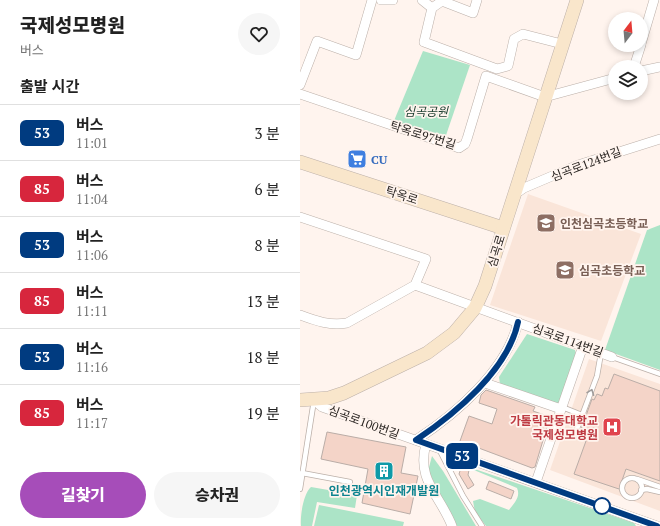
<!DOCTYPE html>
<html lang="ko">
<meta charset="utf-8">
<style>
:root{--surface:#fff;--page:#f6f6f6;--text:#222;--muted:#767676;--line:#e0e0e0;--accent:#a64db9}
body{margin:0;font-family:"PT Serif","Noto Sans KR",serif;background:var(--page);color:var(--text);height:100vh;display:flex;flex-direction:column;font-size:15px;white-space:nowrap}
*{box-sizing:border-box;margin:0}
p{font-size:13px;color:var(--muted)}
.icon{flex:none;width:22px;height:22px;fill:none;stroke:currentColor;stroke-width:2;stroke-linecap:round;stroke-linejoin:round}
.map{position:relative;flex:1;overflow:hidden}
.details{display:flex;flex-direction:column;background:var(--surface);width:300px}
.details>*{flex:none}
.badge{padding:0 8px;border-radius:6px;font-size:14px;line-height:26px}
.needle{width:26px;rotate:16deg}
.buttons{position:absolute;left:308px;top:12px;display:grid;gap:8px}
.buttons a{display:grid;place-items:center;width:40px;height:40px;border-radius:50%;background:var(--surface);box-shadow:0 2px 6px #0003;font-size:20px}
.map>.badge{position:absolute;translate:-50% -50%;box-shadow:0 0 0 2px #fff}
h2{padding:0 20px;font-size:15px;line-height:36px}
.round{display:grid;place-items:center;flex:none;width:42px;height:42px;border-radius:21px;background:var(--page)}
.overview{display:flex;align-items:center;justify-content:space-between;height:68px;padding:0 20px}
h1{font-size:19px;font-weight:800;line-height:30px}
.action{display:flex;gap:8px;margin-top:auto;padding:8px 20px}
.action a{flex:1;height:46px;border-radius:24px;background:var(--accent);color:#fff;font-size:16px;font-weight:800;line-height:46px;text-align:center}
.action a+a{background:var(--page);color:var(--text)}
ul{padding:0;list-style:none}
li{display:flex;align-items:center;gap:12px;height:56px;padding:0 20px;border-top:1px solid var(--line)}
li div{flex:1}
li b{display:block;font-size:15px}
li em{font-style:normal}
li .badge{min-width:44px;font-weight:700;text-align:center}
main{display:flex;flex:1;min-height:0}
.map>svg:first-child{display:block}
.built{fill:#fae5d9}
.green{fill:#ace4c7}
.building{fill:#f4d4c8;stroke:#baada7}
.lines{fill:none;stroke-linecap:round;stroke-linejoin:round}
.lane-casing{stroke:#bcb0a9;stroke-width:6}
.street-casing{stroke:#bcb0a9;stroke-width:10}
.secondary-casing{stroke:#bcb0a9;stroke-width:14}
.lane{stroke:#fff;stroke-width:4.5}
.street{stroke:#fff;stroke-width:9}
.secondary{stroke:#f9e6cb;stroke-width:13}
.oneway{stroke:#9f9c9b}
.line-casing{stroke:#fff;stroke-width:9}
.line{stroke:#003b80;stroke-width:6}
.stop-dot{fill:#fff;stroke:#003b80;stroke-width:2}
.labels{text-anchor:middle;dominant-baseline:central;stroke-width:3.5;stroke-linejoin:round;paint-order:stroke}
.park-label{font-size:12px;font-style:italic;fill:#153a2a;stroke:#fff4ee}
.street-label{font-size:12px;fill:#292421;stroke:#fff4ee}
.shop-label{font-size:12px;font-weight:bold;fill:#366cbe;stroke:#fff4ee;text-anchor:start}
.education-label{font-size:12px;font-weight:bold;fill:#785e54;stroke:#fff4ee;text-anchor:start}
.health-label{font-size:12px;font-weight:bold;fill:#be3a42;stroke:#fff4ee;text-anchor:end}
.culture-label{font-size:12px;font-weight:bold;fill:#0d838f;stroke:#fff4ee}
</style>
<main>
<section class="details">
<div class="overview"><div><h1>국제성모병원</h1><p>버스</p></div><a class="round"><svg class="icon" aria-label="heart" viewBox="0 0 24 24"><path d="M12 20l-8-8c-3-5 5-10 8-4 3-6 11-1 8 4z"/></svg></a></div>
<h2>출발 시간</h2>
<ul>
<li><span class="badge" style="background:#003b80;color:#fff">53</span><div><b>버스</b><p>11:01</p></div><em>3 분</em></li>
<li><span class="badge" style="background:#d7263d;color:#fff">85</span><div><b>버스</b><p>11:04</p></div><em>6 분</em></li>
<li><span class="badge" style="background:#003b80;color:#fff">53</span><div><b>버스</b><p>11:06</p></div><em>8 분</em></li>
<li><span class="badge" style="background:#d7263d;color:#fff">85</span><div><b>버스</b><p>11:11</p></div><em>13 분</em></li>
<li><span class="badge" style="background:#003b80;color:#fff">53</span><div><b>버스</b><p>11:16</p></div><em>18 분</em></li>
<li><span class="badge" style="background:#d7263d;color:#fff">85</span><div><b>버스</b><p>11:17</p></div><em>19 분</em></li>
</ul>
<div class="action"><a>길찾기</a><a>승차권</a></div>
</section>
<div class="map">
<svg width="360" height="526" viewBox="0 0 360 526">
<rect width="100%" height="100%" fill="#fff4ee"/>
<!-- built -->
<g class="built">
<polygon points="228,194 341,234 301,341 190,305"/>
<polygon points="289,359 360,384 360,511 250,470"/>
</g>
<!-- green -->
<g class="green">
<polygon points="123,51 170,65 143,144 91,128"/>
<polygon points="360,225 360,370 305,350 347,230"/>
<polygon points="227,334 275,350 276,354 259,403 255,405 200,384 199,377"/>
<polygon points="132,456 143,471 176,526 157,526 128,471"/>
<path d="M157 463 334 523 336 526H186L175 512 173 501 180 499 209 510C214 503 221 497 217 488Z"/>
<path d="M11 487 57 495 55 508 17 502 12 526H1C0 517 3 494 11 487Z"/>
<polygon points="19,505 104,522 103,526 14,526"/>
</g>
<!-- building -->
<g class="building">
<polygon points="314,374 360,391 360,481 326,469 319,489 274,474 286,441 276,438 279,435 292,399 294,400 297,394 302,396 305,388 308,389"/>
<polygon points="186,390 235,407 233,411 250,417 235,467 232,468 160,441 169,416 192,424 197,409 179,403 181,395"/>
<polygon points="27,432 106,447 101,473 118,476 110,514 62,503 68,469 21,459"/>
<polygon points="161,468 169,470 168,475 174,485 168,489 159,474"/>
<polygon points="189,481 214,491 211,499 186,489"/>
</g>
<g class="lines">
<!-- lane casing -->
<g class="lane-casing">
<g id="lane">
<polyline points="312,357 360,374"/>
<polyline points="262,407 282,415"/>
<polyline points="254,429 271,435 275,434 297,376 301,353"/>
<polyline points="139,449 163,496 182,526"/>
<polyline points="2,473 50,482"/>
<circle cx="332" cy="488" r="10"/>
<polyline points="337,479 360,487"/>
<polyline points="0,489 14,400"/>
<polyline points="341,490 347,489 360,492"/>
</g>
</g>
<!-- street casing -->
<g class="street-casing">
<g id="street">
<polyline points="81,0 93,0"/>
<polyline points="122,0 132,8"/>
<polyline points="177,0 173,13 142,1 132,8 124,42 197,69 208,66 214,39 223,34 262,44"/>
<polyline points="341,44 354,0"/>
<polyline points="334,67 341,45"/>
<polyline points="341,71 360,67"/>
<polyline points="0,85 17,41 56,55 72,0"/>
<polyline points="0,94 159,148 165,144 167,139 186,76 245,97 315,78"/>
<polyline points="214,195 224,188 278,165 360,139"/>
<path d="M0 217 126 259 115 285 47 323C30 326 16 321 0 315"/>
<polyline points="115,285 312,357"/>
<polyline points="185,383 261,409"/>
<polyline points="14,400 22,407 357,526"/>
<path d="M116 440C156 414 207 370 218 322"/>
<path d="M126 444C116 480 140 495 152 526"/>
<polyline points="236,482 283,346"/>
</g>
</g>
<!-- secondary casing -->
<g class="secondary-casing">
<g id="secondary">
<polyline points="0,162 203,228"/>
<polyline points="0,400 29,398 44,393 127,353 154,333 175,308 185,286 277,0"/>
</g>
</g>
<!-- lane -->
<use href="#lane" class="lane"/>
<!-- street -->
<use href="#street" class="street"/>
<!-- secondary -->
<use href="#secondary" class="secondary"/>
</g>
<!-- one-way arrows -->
<defs><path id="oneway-chevron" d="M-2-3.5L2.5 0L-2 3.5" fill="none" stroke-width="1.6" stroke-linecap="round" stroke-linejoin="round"/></defs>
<use class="oneway" href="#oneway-chevron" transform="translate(291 392) rotate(-69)"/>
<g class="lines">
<!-- line casing -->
<g class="line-casing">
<path id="line" d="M218 322C208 370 155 414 116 440L357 526"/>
</g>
<!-- line -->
<use href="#line" class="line"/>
</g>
<!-- icons -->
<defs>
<g id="supermarket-square" transform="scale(1)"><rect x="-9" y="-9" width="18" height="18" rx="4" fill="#3f7fe0" stroke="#fff4ee"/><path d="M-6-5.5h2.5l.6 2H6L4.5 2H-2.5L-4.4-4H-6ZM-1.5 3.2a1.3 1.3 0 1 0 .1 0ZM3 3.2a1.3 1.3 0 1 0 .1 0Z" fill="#fff"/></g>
<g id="school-square" transform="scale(1)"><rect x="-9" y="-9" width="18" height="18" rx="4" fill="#8d6e63" stroke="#fff4ee"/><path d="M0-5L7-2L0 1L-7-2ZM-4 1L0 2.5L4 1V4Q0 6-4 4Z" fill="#fff"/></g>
<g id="hospital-square" transform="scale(1)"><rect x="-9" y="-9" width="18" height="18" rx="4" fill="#e0444e" stroke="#fff4ee"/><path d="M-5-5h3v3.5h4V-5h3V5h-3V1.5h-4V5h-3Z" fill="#fff"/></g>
<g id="building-square" transform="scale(1)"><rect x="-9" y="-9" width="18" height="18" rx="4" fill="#0f9aa8" stroke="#fff4ee"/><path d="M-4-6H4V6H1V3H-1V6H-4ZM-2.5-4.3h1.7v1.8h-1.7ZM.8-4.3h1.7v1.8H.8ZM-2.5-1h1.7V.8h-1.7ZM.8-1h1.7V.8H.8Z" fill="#fff"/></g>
</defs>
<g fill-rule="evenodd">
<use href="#supermarket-square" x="57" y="159"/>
<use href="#school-square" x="246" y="223"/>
<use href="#school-square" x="265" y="270"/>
<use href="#hospital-square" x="312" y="427"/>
<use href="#building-square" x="84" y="471"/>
</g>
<!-- markers -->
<circle class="stop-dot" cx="302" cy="506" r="8"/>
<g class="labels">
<!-- park labels -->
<g class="park-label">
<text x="126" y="111">심곡공원</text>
</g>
<!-- street labels -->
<g class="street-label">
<text transform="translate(123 135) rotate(17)">탁옥로97번길</text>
<text transform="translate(286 164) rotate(-21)">심곡로124번길</text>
<text transform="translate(102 195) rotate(18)">탁옥로</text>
<text transform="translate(196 251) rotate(-73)">심곡로</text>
<text transform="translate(268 340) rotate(20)">심곡로114번길</text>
<text transform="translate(64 422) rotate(20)">심곡로100번길</text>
</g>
<!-- shop labels -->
<g class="shop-label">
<text x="71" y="159">CU</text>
</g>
<!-- education labels -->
<g class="education-label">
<text x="260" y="223">인천심곡초등학교</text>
<text x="279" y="270">심곡초등학교</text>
</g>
<!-- health labels -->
<g class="health-label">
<text x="298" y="420">가톨릭관동대학교<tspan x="298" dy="14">국제성모병원</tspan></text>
</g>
<!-- culture labels -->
<g class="culture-label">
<text x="84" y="490">인천광역시인재개발원</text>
</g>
</g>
</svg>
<div class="buttons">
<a><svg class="needle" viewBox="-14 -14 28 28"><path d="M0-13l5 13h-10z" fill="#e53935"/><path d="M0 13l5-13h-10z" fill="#767676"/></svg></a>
<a><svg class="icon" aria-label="layers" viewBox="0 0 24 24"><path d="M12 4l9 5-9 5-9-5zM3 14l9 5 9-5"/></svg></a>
</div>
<b class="badge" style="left:162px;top:456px;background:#003b80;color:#fff">53</b>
</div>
</main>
